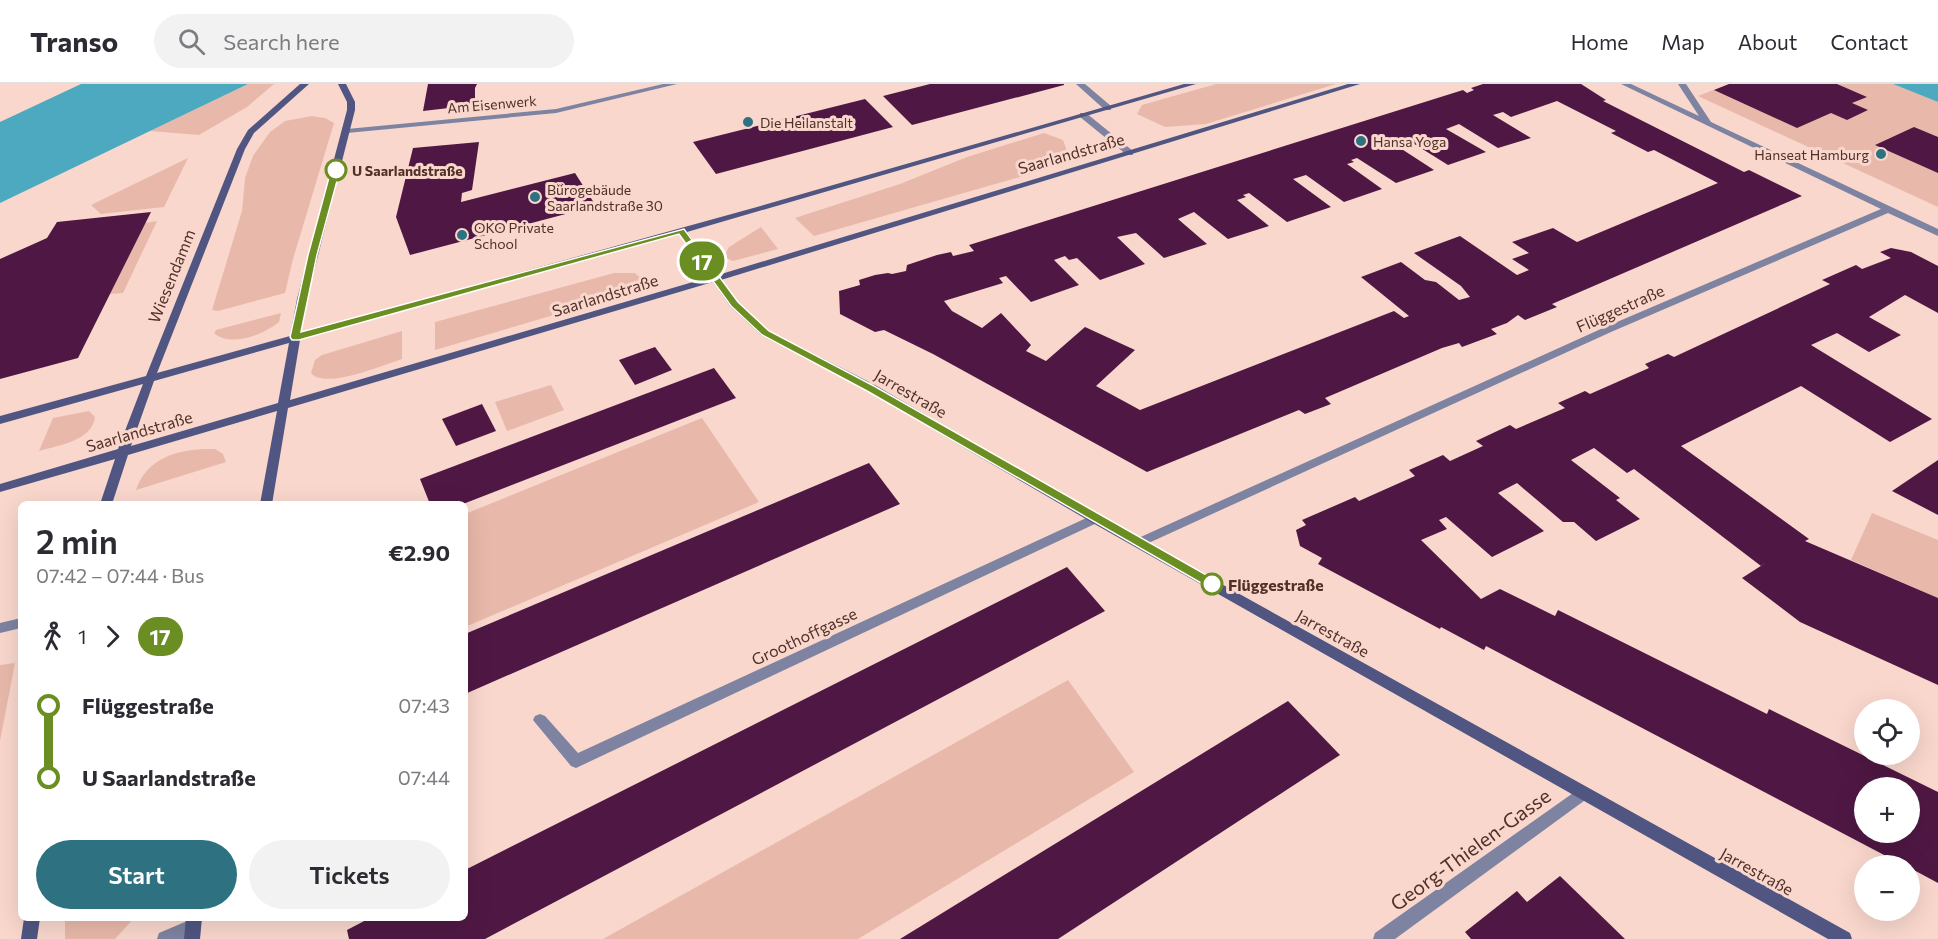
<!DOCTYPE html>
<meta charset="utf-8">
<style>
:root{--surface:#fff;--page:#f2f2f3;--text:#2b2b33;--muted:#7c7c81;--line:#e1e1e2;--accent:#2e7282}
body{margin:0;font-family:Commissioner,sans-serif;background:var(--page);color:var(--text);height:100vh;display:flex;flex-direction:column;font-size:22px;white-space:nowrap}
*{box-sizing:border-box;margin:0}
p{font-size:20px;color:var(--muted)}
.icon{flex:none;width:33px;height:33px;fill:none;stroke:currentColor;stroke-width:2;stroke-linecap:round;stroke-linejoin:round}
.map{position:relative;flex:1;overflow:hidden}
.sheet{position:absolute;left:18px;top:417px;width:450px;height:420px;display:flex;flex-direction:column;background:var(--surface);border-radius:9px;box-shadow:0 6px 24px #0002}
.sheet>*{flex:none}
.badge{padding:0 12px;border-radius:20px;font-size:21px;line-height:39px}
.fabs{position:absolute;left:1854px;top:615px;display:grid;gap:12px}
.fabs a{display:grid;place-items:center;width:66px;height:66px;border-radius:50%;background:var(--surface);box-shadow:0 6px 24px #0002;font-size:30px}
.map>.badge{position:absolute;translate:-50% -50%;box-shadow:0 0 0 3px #fff}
.legs{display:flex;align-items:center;gap:9px;height:66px;padding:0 18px;font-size:20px}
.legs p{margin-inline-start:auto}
.headline{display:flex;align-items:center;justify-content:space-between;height:102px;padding:0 18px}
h1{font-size:33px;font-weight:600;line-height:45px}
.button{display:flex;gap:12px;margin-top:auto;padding:12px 18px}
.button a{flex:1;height:69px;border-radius:36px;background:var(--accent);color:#fff;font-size:24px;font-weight:600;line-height:69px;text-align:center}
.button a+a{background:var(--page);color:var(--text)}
ul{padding:0 18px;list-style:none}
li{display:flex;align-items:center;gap:21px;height:72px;font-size:22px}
li i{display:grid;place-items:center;width:9px;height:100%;margin:0 8px;background:currentColor}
li i::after{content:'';width:15px;height:15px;margin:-8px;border:4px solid;border-radius:50%;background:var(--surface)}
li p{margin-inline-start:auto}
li:first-child i{background:linear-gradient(#0000 50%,currentColor 0)}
li:last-child i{background:linear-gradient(currentColor 50%,#0000 0)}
header{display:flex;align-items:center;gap:36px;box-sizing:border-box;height:84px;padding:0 30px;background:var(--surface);border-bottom:2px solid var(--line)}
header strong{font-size:28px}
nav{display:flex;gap:33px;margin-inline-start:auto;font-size:21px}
.search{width:420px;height:54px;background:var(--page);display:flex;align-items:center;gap:15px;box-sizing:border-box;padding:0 21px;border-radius:33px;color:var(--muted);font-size:22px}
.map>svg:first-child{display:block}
.green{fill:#e8b9ab}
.water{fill:#4ca9c0}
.building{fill:#4f1844;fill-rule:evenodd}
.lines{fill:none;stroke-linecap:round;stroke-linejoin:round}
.lane{fill:#7d83a1;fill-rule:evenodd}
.street{fill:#7d83a1;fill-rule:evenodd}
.secondary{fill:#505681;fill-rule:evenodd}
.line-1{fill:#6b8e23;stroke:#fff;stroke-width:1.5}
.poi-dot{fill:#2e7282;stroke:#f9d7cd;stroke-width:2}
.stop-1-dot{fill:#fff;stroke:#6b8e23;stroke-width:3}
.labels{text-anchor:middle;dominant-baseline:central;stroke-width:6;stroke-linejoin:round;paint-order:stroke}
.far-street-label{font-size:14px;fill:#513027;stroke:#f9d7cd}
.far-poi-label{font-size:14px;fill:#513027;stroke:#f9d7cd;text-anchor:start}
.far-stop-label{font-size:14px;font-weight:bold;fill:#513027;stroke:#f9d7cd;text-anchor:start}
.street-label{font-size:16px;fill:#513027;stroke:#f9d7cd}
.stop-label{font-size:16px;font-weight:bold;fill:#513027;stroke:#f9d7cd;text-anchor:start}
.near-street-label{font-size:20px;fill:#513027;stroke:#f9d7cd}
</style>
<header>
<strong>Transo</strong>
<div class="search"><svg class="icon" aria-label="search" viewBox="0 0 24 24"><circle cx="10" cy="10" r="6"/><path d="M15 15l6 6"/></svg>Search here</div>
<nav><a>Home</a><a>Map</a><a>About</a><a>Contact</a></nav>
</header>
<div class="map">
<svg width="1938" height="855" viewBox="0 0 1938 855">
<rect width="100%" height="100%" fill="#f9d7cd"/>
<!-- green -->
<g class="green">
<polygon points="248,0 274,0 247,23 199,51 150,47"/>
<polygon points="1216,0 1336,0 1206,40 1165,43 1137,30 1142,21"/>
<polygon points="1729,0 1893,0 1938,18 1938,123 1698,12"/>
<polygon points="312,32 325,34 334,39 293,175 285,209 218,227 212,226 242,127 245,94 253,72 270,48 285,37"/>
<polygon points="1044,49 1063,56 1068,70 1041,87 814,152 795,134 900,100 967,73"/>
<polygon points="188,74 164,123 101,130 91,121"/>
<polygon points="157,137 123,209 109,210 145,139"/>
<polygon points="761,143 778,165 733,177 724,173 729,163"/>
<polygon points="614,189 635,189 642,195 641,202 632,208 435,266 435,238"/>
<path d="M281 229 279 238C265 250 230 264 214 249L216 246Z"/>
<path d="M402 247V275C383 281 325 306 311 289L315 276 322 271Z"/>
<polygon points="551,301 564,326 507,347 495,318"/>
<path d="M89 327 95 333C92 357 59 361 39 367L53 334Z"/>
<polygon points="702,334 759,418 465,543 465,430"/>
<path d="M215 365 223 370 226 378 136 406C147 372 182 364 215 365Z"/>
<polygon points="1872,429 1938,456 1938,514 1851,476"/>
<polygon points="15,579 0,657 0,581"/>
<polygon points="1068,596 1134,688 858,855 603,855"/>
<polygon points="65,834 134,834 115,855 65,855"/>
</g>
<!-- water -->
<g class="water">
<polygon points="81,0 248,0 0,119 0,38"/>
<polygon points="1893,0 1938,0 1938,18"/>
</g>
<!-- building -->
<g class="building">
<polygon points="428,0 477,0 475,4 475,21 423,27"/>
<polygon points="930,0 1064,0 1064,1 912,41 883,12"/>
<path d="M1483 0H1581L1606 16 1603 17 1744 88 1749 86 1802 112 1552 220 1557 223 1525 236 1518 231 1507 239 1491 245 1497 250 1462 263 1459 259 1442 264 1325 314 1331 320 1305 330 1299 326 1147 388 933 270 884 246 875 248 840 230 839 207 860 201 859 196 875 191 888 189 892 190 906 187 907 181 937 171 951 168 953 172 974 167 969 161 1463 6 1467 9 1474 6 1471 4ZM1557 17 1616 47 1611 49 1648 68 1654 66 1718 99 1577 158 1553 144 1512 158 1529 169 1512 175 1529 186 1517 191 1460 152 1414 169 1461 202 1470 213 1459 216 1436 198 1425 196 1401 178 1361 193 1409 232 1404 234 1394 227 1140 326 1096 302 1135 266 1085 243 1046 277 1026 267 1031 261 1001 229 982 244 952 227 944 217 1003 199 999 194 1006 192 1031 218 1079 201 1054 176 1065 172 1069 176 1077 174 1100 196 1145 180 1117 153 1136 149 1164 174 1207 160 1178 135 1194 128 1228 155 1269 142 1237 116 1246 113 1243 111 1249 109 1287 138 1331 123 1293 95 1306 91 1344 118 1382 105 1347 80 1354 78 1351 76 1357 74 1396 99 1434 86 1397 62 1405 60 1402 58 1408 56 1448 81 1486 68 1446 45 1459 40 1498 64 1531 54 1493 31 1503 28 1511 33Z"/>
<polygon points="1729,0 1837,0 1867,13 1852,19 1868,26 1847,36 1831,29 1797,44 1714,6"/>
<polygon points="865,15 893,43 716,90 693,58"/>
<polygon points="1914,43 1938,53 1938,89 1875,61"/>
<polygon points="479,58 472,106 462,109 461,118 575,89 596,122 410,171 396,133 413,64"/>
<polygon points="151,128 78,274 0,295 0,175 47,154 57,138"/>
<path d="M1891 164 1911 168 1938 182V229L1905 211 1869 233 1901 251 1869 268 1837 249 1811 261 1932 335 1890 358 1801 302 1681 362 1809 455 1805 457 1938 514V601L1800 538 1742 494 1767 478 1761 482 1634 385 1627 389 1594 364 1571 376 1620 414 1616 416 1640 435 1596 457 1574 438H1563L1517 399 1498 409 1544 447 1492 473 1446 433 1439 436 1447 445 1421 456 1481 515 1500 505 1555 532 1558 526 1767 630 1769 625 1938 708V799L1910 784V782H1905L1486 562 1484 566 1441 543 1440 545 1318 480 1322 474 1300 462 1296 446 1306 441 1302 436 1355 413 1359 417 1415 392 1409 386 1443 371 1450 377 1483 362 1476 357 1510 341 1516 345 1565 324 1558 319 1585 307 1590 310 1649 284 1645 280 1668 270 1674 273 1830 200 1822 196 1856 181 1862 185 1891 174 1880 168ZM1864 704H1910V748H1864Z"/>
<polygon points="655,263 672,286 635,301 619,276"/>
<polygon points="714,284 736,314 463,420 430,420 420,395"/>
<polygon points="482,320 496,347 456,362 442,335"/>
<polygon points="1938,376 1938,431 1892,407"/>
<polygon points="869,379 900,420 465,610 465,550"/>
<polygon points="1067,483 1105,527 485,855 349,855 347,846 370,834 465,834 465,786"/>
<polygon points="1288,617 1340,671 1058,855 900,855"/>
<polygon points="1560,792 1625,855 1471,855 1465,848 1517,807 1527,818"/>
</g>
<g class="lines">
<!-- lane -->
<g class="lane">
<polygon points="1076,0 1085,0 1111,22 1111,26 1105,26"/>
<polygon points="1080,29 1086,29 1133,67 1133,71 1127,71 1080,33"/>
<polygon points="21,534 21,544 0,549 0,539"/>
<polygon points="192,835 198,837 200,843 198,849 184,855 157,855 159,849"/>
</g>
<!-- street -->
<g class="street">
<polygon points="663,0 677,0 556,29 347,49 343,47 347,45 556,25"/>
<polygon points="1621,0 1631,0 1699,32 1678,0 1686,0 1711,38 1938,145 1938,152 1888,129 1611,248 1142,462 1134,462 1132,459 1134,456 1603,244 1881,125"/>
<polygon points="1095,430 1099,432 1101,435 1099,438 576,684 571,682 533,636 535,632 540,630 545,632 578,669"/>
<polygon points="1583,702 1588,704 1590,709 1588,714 1395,855 1373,855 1375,849"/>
</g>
<!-- secondary -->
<g class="secondary">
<path d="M300 0H309L254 49 245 65 157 289 290 252 297 215 347 26V18L338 0H346L355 18V26L307 215 301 249 757 123 1184 0H1196L687 148 718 191 1348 0H1360L721 196 738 218 769 247 875 301 1099 432 1850 849 1852 855H1828L1091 438 867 307 761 251 730 222 713 198 288 324 272 420H260L277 327 128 371 112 420H100L115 375 0 408V400L118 365 143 300 0 340V332L146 292 237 65 248 46ZM679 150 710 193 290 316 300 256ZM289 259 278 319 131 362 154 297Z"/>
<polygon points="24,834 40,834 37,855 21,855"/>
<polygon points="186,834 202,834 200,855 184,855"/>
</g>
</g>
<!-- line-1 -->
<polygon class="line-1" points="336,84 340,86 317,171 301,248 684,145 738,218 769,247 874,302 1217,497 1218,500 1212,505 1208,503 867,307 762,251 731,222 679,150 299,256 292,256 290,253 308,171 331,86"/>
<!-- markers -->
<g class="poi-dot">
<circle cx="748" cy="38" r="6"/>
<circle cx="1361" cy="57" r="6"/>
<circle cx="1881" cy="70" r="6"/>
<circle cx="535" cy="113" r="6"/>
<circle cx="462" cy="151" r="6"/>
</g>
<g class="stop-1-dot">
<circle cx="336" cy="86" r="10"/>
<circle cx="1212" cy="500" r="10"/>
</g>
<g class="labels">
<!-- far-street labels -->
<g class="far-street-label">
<text transform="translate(492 20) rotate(-5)">Am Eisenwerk</text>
</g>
<!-- far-poi labels -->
<g class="far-poi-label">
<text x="760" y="38">Die Heilanstalt</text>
<text x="1373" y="57">Hansa Yoga</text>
<text x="1869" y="70" text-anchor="end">Hanseat Hamburg</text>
<text x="547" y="105">Bürogebäude<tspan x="547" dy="16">Saarlandstraße 30</tspan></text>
<text x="474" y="143">OKO Private<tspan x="474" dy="16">School</tspan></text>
</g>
<!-- far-stop labels -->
<g class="far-stop-label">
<text x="352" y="86">U Saarlandstraße</text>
</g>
<!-- street labels -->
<g class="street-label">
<text transform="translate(1071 69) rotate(-16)">Saarlandstraße</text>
<text transform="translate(171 192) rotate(-68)">Wiesendamm</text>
<text transform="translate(605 211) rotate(-17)">Saarlandstraße</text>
<text transform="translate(1620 224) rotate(-24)">Flüggestraße</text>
<text transform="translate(911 309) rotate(30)">Jarrestraße</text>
<text transform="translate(139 347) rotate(-16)">Saarlandstraße</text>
<text transform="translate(1333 549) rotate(29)">Jarrestraße</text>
<text transform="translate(804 552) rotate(-25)">Groothoffgasse</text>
<text transform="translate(1757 787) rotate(29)">Jarrestraße</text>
</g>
<!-- stop labels -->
<g class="stop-label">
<text x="1228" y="500">Flüggestraße</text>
</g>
<!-- near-street labels -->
<g class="near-street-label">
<text transform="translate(1470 765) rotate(-36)">Georg-Thielen-Gasse</text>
</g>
</g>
</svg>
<div class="fabs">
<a><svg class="icon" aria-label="locate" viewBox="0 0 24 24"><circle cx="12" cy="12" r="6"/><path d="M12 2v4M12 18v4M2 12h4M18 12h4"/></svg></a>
<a>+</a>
<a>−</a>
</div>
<b class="badge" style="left:702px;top:177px;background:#6b8e23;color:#fff">17</b>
<section class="sheet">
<div class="headline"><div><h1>2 min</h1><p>07:42 – 07:44 · Bus</p></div><b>€2.90</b></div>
<div class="legs"><svg class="icon" aria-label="walk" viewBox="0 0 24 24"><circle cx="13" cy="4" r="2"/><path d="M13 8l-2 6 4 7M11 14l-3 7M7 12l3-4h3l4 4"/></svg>1<svg class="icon" aria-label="forward" viewBox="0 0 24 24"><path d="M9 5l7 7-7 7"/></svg><b class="badge" style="background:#6b8e23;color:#fff">17</b></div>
<ul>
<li><i style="color:#6b8e23"></i><b>Flüggestraße</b><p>07:43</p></li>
<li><i style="color:#6b8e23"></i><b>U Saarlandstraße</b><p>07:44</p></li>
</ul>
<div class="button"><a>Start</a><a>Tickets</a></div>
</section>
</div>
